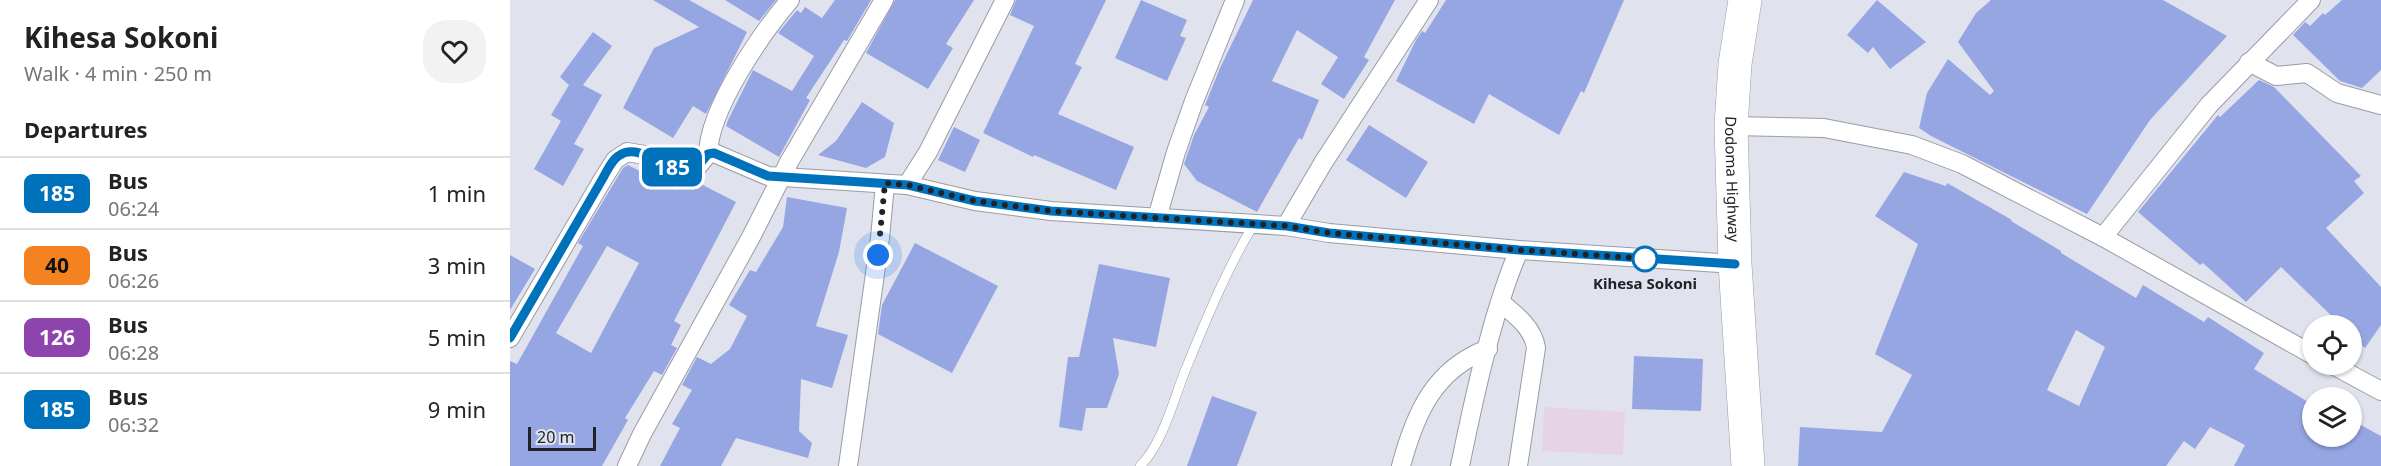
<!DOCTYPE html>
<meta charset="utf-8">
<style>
:root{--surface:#fff;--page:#f2f2f2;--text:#222;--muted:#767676;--line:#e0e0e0}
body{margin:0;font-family:"Noto Sans",sans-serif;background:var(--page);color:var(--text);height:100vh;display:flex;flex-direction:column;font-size:22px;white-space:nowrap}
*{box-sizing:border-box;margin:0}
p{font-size:20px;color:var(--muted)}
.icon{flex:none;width:33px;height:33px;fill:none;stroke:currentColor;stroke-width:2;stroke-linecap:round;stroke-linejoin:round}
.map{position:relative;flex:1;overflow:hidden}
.panel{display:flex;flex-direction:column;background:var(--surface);width:510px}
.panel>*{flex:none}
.badge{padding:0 12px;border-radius:9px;font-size:21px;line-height:39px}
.tools{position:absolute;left:1792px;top:315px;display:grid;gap:12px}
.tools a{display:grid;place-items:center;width:60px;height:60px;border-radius:50%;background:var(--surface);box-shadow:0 2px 4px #0004;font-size:30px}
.scale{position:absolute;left:18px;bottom:15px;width:68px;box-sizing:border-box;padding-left:6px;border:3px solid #212225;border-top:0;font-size:16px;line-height:21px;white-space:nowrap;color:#212225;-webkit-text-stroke:4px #e0e3ee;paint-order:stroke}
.you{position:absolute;width:30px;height:30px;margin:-15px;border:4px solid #fff;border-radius:50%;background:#1a73e8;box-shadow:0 0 0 9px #1a73e833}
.map>.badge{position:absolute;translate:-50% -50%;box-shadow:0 0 0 3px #fff}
h2{padding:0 24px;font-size:22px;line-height:54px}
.round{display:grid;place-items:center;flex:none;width:63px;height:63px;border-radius:24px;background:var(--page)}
.headline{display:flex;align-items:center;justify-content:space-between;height:102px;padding:0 24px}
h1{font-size:28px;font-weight:700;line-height:45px}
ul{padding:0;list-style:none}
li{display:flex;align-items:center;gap:18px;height:72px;padding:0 24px;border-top:2px solid var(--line)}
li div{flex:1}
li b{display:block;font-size:22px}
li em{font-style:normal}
li .badge{min-width:66px;font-weight:700;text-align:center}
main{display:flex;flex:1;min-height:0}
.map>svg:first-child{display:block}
.commercial{fill:#e6d3e4}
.building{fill:#96a6e3;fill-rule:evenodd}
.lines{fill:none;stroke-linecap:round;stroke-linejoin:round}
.lane-casing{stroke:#999ca5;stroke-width:10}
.street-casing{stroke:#999ca5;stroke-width:20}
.highway-casing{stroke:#999ca5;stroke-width:34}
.lane{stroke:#fff;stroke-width:9}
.street{stroke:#fff;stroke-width:18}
.highway{stroke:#fff;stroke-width:33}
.line-casing{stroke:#fff;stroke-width:14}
.line{stroke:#0072bc;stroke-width:9}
.walk{stroke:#212225;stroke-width:6;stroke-dasharray:0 10.8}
.stop-dot{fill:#fff;stroke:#0072bc;stroke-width:3}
.labels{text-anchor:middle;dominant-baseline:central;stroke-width:6;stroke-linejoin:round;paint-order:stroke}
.street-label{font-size:15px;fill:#212225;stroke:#e0e3ee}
.stop-label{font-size:15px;font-weight:bold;fill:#212225;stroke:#e0e3ee}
</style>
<main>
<section class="panel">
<div class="headline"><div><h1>Kihesa Sokoni</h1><p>Walk · 4 min · 250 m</p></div><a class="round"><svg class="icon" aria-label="heart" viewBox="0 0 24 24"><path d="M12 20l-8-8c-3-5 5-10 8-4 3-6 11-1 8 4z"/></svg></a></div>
<h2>Departures</h2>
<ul>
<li><span class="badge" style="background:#0072bc;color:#fff">185</span><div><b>Bus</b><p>06:24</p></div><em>1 min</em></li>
<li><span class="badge" style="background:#f58220;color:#111">40</span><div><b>Bus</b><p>06:26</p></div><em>3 min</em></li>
<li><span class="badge" style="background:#8e44ad;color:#fff">126</span><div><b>Bus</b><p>06:28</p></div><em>5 min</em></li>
<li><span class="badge" style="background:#0072bc;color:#fff">185</span><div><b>Bus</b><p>06:32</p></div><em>9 min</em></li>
</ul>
</section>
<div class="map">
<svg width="1871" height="466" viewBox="0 0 1871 466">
<rect width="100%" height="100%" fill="#e0e3ee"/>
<!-- commercial -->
<polygon class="commercial" points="1034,407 1115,412 1113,455 1032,451"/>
<!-- building -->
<g class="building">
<polygon points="143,0 179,0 237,32 196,114 183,106 163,138 113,108 144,48 189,27"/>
<polygon points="215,0 266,0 249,21"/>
<polygon points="325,0 361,0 337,41 334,40 296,98 300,100 269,157 216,126 218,120 243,70 282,91 304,56 268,33 287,10 291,13 295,7 312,18"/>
<polygon points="385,0 464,0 436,44 443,48 418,89 356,53"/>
<polygon points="506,0 596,0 565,64 572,67 548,114 624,147 606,190 524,155 523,157 473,133 524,26 500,15"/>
<polygon points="631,0 677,20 670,36 676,38 657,81 605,58"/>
<polygon points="743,0 885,0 854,57 859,60 834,99 811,84 828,57 787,30 762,81 809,100 792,140 789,138 747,212 687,181 674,164 684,135 699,107 695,105 710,68"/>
<polygon points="936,0 1114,0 1074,93 1071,91 1049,135 979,94 964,124 886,81 906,40 912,31 915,33"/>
<polygon points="1367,0 1416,42 1380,69 1363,47 1358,53 1337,35"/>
<polygon points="1481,0 1653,0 1717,36 1640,120 1577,214 1421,136 1409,128 1417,93 1438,59 1480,95 1484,91 1448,42 1466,13"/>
<polygon points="1832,0 1871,0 1871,70 1852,88 1830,81 1783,35 1795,22 1800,26 1813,13 1815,15"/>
<polygon points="83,32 102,46 73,85 92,95 64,144 74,149 53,186 24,169 51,121 41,115 59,85 50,77"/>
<polygon points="1749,80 1764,87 1851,176 1844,181 1854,193 1816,228 1871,287 1871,325 1855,348 1842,336 1842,326 1832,326 1771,267 1736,302 1693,263 1690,265 1628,212 1708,115 1710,117"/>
<polygon points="352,102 384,123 375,157 356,168 308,155 326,141"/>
<polygon points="859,125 918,162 896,198 836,160"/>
<polygon points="444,127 470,140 455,172 428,160"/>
<path d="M118 165 167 190 172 182 183 180 226 202 164 321 171 325 161 345 167 348 152 375 144 371 115 418 118 420 92 466H0V361L7 364 73 246 68 243 113 168ZM97 246 129 263 81 353 46 333Z"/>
<path d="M1394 172 1436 186 1437 183 1502 220 1501 221 1551 251V253L1626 298 1633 285 1694 322 1698 317 1754 353 1744 369 1803 405V436H1842L1849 424 1871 436V466H1724L1735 445 1700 427 1685 449 1674 441 1656 466H1288L1290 427 1372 432 1402 375 1365 354 1408 244 1365 216ZM1566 330 1595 347 1569 406 1537 390Z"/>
<polygon points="277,197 337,208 329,252 306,326 338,335 322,388 291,379 289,431 302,443 298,458 226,438 211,466 150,466 170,428 162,424 182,390 172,385 187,357 201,364 220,349 237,316 219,305 240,270 246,272 273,227"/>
<polygon points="405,243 488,286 442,373 368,334 372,305"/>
<polygon points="0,255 25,269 0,310"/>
<polygon points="589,264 660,278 646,347 603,338 609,374 597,408 576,408 572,431 549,427 558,357 569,357"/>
<polygon points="1124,356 1193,359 1191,411 1122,409"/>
<polygon points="702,396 747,412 727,466 677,466"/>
</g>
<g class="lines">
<!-- lane casing -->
<g class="lane-casing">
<path id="lane" d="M630 466C652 445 664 399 675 371 696 320 716 270 744 224"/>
</g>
<!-- street casing -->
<g class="street-casing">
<g id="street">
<polyline points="1739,62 1766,76 1797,73 1827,93 1871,105"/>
<polyline points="1221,126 1314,128 1402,145 1452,164 1593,237 1803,355"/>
<path d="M198 154C199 109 251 34 280 0"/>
<polyline points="397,185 418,152 495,0"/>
<polyline points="647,218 666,152 684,101 725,0"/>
<polyline points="776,226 813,163 919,0"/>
<polyline points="1593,237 1699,105 1801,0"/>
<path d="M991 303C1006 315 1023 328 1026 348L1008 466"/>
<polyline points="0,338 93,179 105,160 117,152 135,155 174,171 188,166 198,154 204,153 258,176 397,185 465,201 541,211 776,226 819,233 1009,250 1225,264"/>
<polyline points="1821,364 1871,391"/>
<polyline points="117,466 132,434 241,237 279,162 374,0"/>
<polyline points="338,466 370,238 375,184"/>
<path d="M891 466C905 414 924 369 978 349"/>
<path d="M950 466C964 398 982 313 1009 250"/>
</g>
</g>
<!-- highway casing -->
<g class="highway-casing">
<g id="highway">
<path id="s1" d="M1235 0 1225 64 1221 126 1225 264 1238 466"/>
</g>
</g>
<!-- lane -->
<use href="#lane" class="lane"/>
<!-- street -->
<use href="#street" class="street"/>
<!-- highway -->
<use href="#highway" class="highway"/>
</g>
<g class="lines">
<!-- line casing -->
<g class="line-casing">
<path id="line" d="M0 338 93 178C97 171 102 159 110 155 127 143 157 168 174 171L188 166 198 154 204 153 258 176 398 185 465 201 541 211 777 226 819 233 1009 250 1225 264"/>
</g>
<!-- line -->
<use href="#line" class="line"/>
<!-- walk -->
<polyline class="walk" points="368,255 375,183 398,185 465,201 541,211 777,226 819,233 1009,250 1141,259 1135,259"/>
</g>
<!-- markers -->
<circle class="stop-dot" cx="1135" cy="259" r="12"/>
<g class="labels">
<!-- street labels -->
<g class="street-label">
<text stroke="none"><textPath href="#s1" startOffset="180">Dodoma Highway</textPath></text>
</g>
<!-- stop labels -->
<g class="stop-label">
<text x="1135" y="283">Kihesa Sokoni</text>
</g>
</g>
</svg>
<div class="tools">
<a><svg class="icon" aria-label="locate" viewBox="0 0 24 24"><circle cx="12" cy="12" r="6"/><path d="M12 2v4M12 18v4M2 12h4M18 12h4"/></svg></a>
<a><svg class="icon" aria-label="layers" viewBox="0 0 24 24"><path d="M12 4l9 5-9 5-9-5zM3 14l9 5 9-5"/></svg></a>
</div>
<div class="scale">20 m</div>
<div class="you" style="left:368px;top:255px"></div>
<b class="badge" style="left:162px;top:167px;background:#0072bc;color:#fff">185</b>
</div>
</main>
